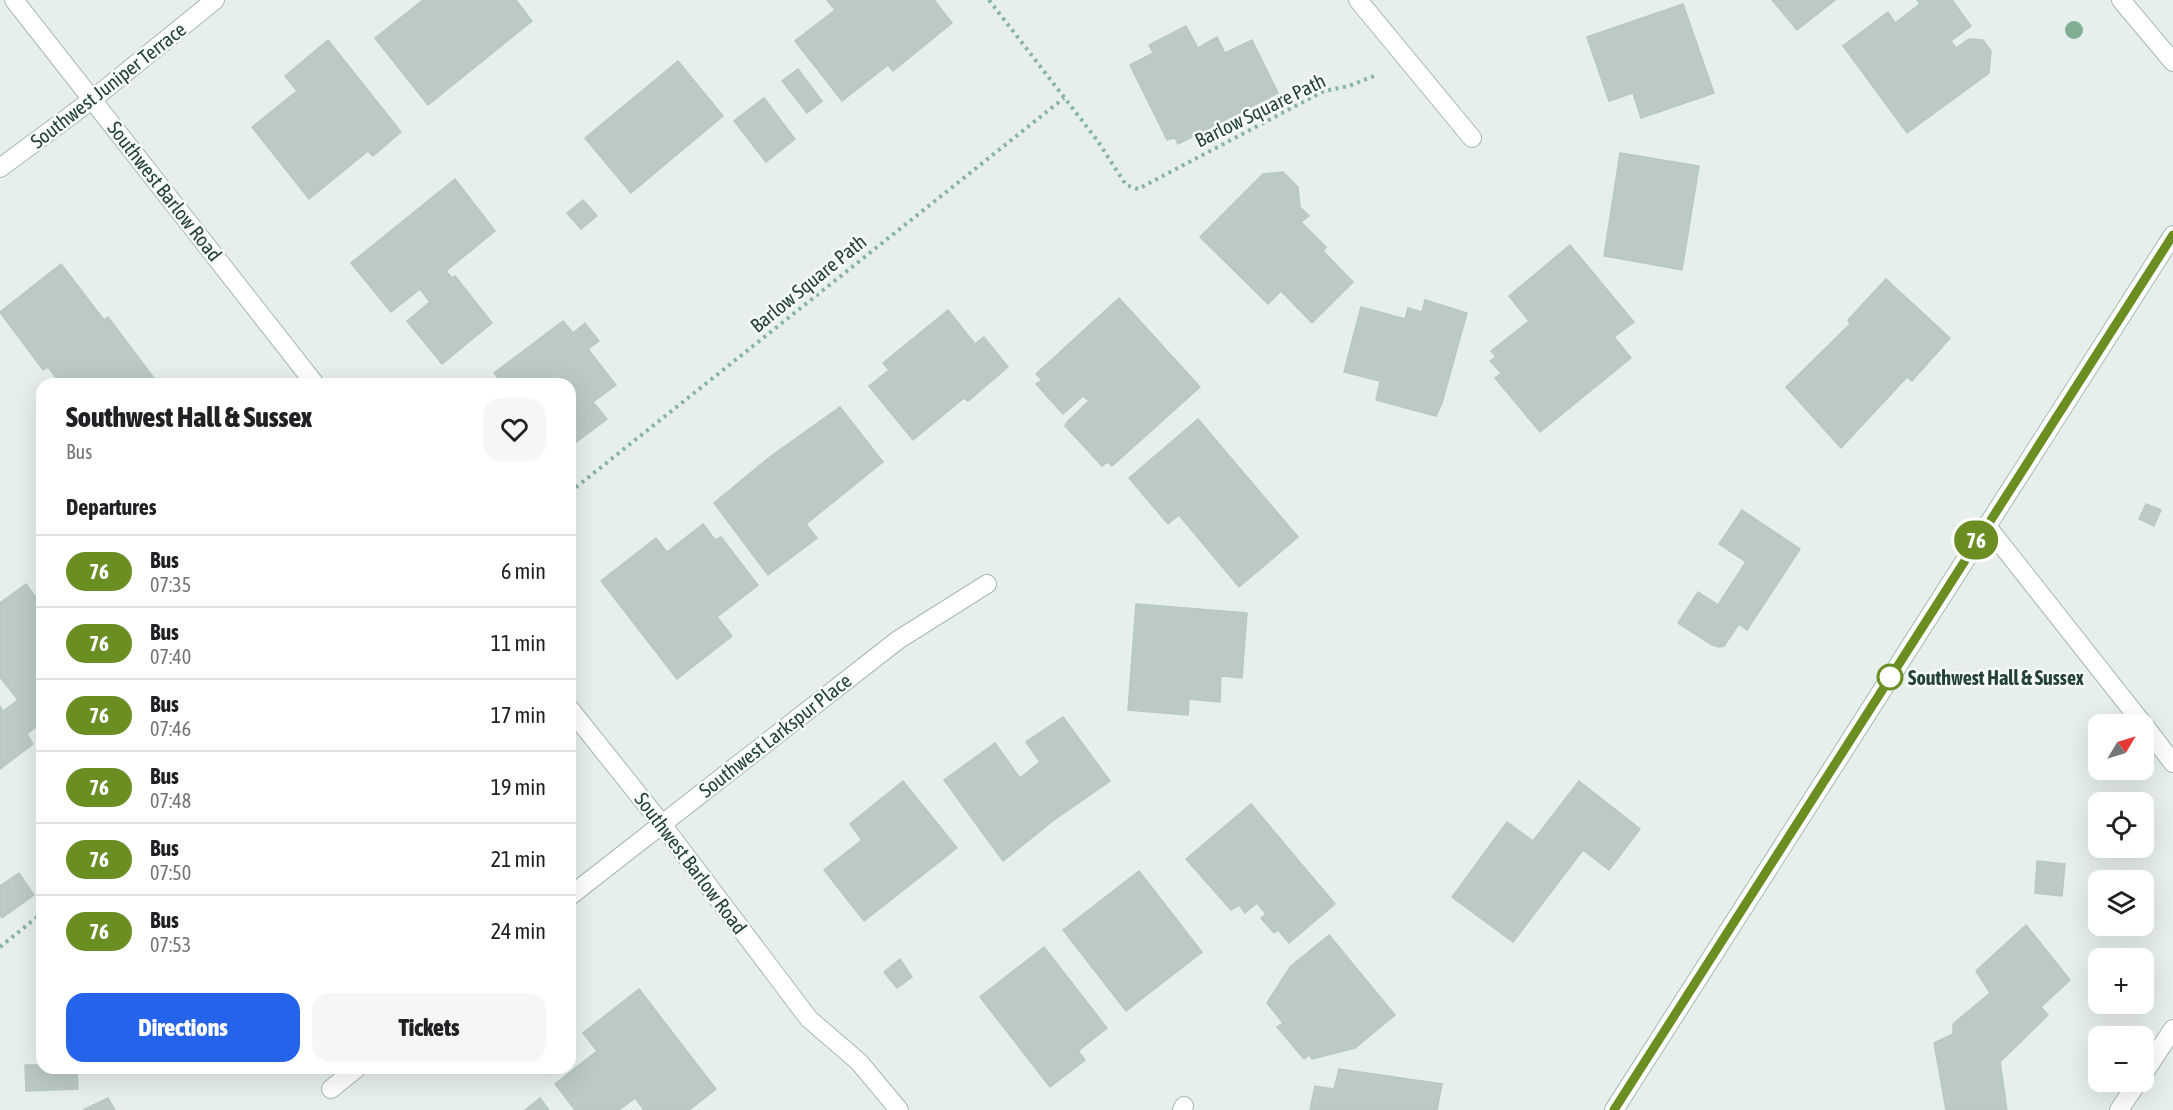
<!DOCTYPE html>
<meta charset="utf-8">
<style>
:root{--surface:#fff;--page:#f6f6f6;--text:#202124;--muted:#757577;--line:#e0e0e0;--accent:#2563eb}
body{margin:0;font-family:"Asap Condensed",sans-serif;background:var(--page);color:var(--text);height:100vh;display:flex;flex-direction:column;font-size:22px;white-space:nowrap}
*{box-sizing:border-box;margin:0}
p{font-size:20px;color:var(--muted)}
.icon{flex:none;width:33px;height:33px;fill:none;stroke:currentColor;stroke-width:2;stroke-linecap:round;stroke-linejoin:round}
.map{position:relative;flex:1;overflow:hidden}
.side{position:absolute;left:36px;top:378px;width:540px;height:696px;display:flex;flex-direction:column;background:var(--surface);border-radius:18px;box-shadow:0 6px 24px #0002}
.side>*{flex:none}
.badge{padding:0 12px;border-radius:20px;font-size:21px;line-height:39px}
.needle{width:39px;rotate:52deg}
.controls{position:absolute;left:2088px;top:714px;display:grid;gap:12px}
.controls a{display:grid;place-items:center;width:66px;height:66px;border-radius:12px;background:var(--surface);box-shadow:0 6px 24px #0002;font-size:30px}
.map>.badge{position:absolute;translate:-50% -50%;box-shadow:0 0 0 3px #fff}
h2{padding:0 30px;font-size:22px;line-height:54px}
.round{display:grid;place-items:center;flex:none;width:63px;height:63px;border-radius:18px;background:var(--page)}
.overview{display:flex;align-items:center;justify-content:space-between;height:102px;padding:0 30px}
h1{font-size:28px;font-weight:800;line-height:45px}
.action{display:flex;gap:12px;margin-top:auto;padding:12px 30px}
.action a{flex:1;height:69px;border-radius:18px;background:var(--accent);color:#fff;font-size:24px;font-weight:800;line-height:69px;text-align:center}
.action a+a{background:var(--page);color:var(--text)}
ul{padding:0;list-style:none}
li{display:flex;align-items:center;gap:18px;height:72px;padding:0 30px;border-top:2px solid var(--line)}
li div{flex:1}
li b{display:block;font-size:22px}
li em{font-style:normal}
li .badge{min-width:66px;font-weight:700;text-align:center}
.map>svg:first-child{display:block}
.building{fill:#bbcac4;stroke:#b8c9c2;stroke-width:1.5}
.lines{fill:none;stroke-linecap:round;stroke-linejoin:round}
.lane-casing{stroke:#a8b8b2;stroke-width:20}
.street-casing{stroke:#a8b8b2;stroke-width:20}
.secondary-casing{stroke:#a4bbb3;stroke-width:20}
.path{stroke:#86b3a5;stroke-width:4;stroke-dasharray:3 4.5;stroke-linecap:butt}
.lane{stroke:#fff;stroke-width:18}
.street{stroke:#fff;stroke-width:18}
.secondary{stroke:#fff;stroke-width:18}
.tree{fill:#80af93}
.line-casing{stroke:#fff;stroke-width:14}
.line{stroke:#6b8e23;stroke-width:9}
.stop-dot{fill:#fff;stroke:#6b8e23;stroke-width:3}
.labels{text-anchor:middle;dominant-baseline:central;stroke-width:5;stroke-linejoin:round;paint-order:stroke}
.street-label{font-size:20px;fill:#24423a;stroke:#f7fbf9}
.stop-label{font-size:20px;font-weight:bold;fill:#24423a;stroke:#f7fbf9;text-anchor:start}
</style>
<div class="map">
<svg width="2173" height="1110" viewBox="0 0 2173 1110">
<rect width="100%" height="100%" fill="#e6efeb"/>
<!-- building -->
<g class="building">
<polygon points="423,0 516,0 532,21 428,105 375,38"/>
<polygon points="827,0 934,0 952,23 893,71 888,65 842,101 795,41 835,10"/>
<polygon points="1772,0 1835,0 1797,30"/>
<polygon points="1917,0 1952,0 1971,26 1951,41 1956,48 1969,39 1983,40 1991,51 1989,73 1907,133 1843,46 1888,12 1895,23 1920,4"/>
<polygon points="1683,4 1714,93 1641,118 1633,93 1609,101 1587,37"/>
<polygon points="1186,26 1198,48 1217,37 1225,53 1252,40 1278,93 1178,144 1175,138 1167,140 1130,65 1153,53 1149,45"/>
<polygon points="328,40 401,132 373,156 368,151 309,199 252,127 297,91 285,76"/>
<polygon points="678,61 723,116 631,193 585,138"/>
<polygon points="798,69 822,101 807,113 782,81"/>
<polygon points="764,98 795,139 766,162 734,121"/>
<polygon points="1620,153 1699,166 1682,270 1604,256"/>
<polygon points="1283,172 1298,187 1300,207 1309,216 1301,222 1326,247 1323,251 1353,282 1312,323 1281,291 1268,304 1200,237 1263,174"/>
<polygon points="455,179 495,231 446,271 452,278 455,276 492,323 442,364 407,321 430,302 420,289 391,312 351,263"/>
<polygon points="583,200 597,216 581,229 567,213"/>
<polygon points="1570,245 1634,322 1614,337 1631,358 1540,432 1495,378 1501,373 1490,361 1496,357 1491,351 1529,321 1509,296"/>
<polygon points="61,264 104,320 108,317 157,382 154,384 61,384 48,367 43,370 0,312"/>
<polygon points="1886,279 1950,338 1912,381 1907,377 1841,448 1786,387 1850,324 1848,320"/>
<polygon points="1119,298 1200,387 1112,466 1108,462 1102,466 1065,426 1068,421 1089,401 1083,396 1063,414 1036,384 1042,380 1036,374"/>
<polygon points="1425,300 1467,313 1442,403 1436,416 1376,400 1380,381 1344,372 1361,307 1405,319 1408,308 1422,312"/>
<polygon points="948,310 975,344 984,337 1008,367 968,401 964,398 913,440 869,386 889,370 883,363"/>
<polygon points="563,321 573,333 585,323 599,341 588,349 616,385 593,402 607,419 571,446 570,384 503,384 494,373"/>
<polygon points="840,407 883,462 806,524 817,538 768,575 714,503 771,456"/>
<polygon points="1198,419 1298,537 1239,587 1179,515 1168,524 1129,478"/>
<polygon points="2146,504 2161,510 2154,526 2139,519"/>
<polygon points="1742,510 1800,549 1747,630 1739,624 1724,646 1719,647 1712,645 1678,623 1698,592 1718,605 1746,562 1719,544"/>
<polygon points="703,524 715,540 721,537 758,585 717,617 732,636 677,679 601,581 656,538 667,552"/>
<polygon points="26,584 42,606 42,730 39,725 27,734 33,744 0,769 0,706 3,711 18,700 0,677 0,603"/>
<polygon points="1136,604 1247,613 1242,678 1221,676 1220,702 1189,699 1188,715 1128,710"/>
<polygon points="1063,717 1110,781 1054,820 1003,861 944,780 995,743 1020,778 1040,762 1026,742"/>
<polygon points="903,781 957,848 864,921 824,870 862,840 850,824"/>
<polygon points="1579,781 1640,829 1609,870 1583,850 1513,942 1452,897 1507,822 1533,841"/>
<polygon points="1251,804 1335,904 1289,943 1278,930 1274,933 1261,918 1266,914 1257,903 1245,913 1239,905 1231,910 1186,859"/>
<polygon points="2037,861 2065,864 2062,896 2035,893"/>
<polygon points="1139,871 1202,952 1126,1011 1063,930"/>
<polygon points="19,873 34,895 2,918 0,915 0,886"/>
<polygon points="2026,925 2070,980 2041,1007 2048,1015 2000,1062 2007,1110 1946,1110 1934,1043 1953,1034 1953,1024 1990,993 1976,971"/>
<polygon points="1329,935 1395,1015 1355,1048 1312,1059 1309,1055 1304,1059 1277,1027 1283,1023 1267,1003 1290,967"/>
<polygon points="1044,947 1107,1028 1078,1051 1085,1060 1050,1087 980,997"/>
<polygon points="900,959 912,977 897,988 884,972"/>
<polygon points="639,989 716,1089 689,1110 644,1110 635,1098 619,1110 575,1110 555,1084 597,1051 583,1033"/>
<polygon points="25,1065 42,1065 42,1068 77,1068 78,1089 26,1091"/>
<polygon points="1339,1069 1442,1084 1437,1110 1310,1110 1315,1086 1334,1089"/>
<polygon points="108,1098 115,1110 83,1110"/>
<polygon points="540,1098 549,1110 525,1110"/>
</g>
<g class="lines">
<!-- lane casing -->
<g class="lane-casing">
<g id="lane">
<polyline points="2144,1073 2173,1029"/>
<polyline points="2119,1110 2138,1082"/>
</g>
</g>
<!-- street casing -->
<g class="street-casing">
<g id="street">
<polyline points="14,0 315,384"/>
<polyline points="1358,0 1472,138"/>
<polyline points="2121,0 2173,62"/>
<polyline points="0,168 93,99 215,0"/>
<polyline points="1986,525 2143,724"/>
<polyline points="570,709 661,823 809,1019 859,1062 899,1110"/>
<polyline points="2144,725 2173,763"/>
<polyline points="570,896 898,640 987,584"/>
<polyline points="331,1089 357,1068"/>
<polyline points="1182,1110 1184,1106"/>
</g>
</g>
<!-- secondary casing -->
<g class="secondary-casing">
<polyline id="secondary" points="1614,1110 2173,235"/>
</g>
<!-- path -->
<g class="path">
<polyline points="989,0 1097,140 1126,185 1138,189 1324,91 1349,86 1374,76"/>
<polyline points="570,492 1064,98"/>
<polyline points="0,947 42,913"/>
</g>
<!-- lane -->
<use href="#lane" class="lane"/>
<!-- street -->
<use href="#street" class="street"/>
<!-- secondary -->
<use href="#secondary" class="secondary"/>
</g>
<!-- trees -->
<circle class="tree" cx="2074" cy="30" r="9"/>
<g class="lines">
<!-- line casing -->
<g class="line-casing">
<polyline id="line" points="1614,1110 2173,235"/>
</g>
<!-- line -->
<use href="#line" class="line"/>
</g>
<!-- markers -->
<circle class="stop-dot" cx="1890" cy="677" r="12"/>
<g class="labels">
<!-- street labels -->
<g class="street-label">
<text transform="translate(108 85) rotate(-38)">Southwest Juniper Terrace</text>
<text transform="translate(1260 110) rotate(-26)">Barlow Square Path</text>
<text transform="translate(165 191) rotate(52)">Southwest Barlow Road</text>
<text transform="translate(808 283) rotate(-39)">Barlow Square Path</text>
<text transform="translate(775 735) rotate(-38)">Southwest Larkspur Place</text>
<text transform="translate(691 863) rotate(53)">Southwest Barlow Road</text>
</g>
<!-- stop labels -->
<g class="stop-label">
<text x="1908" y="677">Southwest Hall &amp; Sussex</text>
</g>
</g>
</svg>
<div class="controls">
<a><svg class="needle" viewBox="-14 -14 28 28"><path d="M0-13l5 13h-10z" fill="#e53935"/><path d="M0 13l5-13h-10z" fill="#757577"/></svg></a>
<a><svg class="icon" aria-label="locate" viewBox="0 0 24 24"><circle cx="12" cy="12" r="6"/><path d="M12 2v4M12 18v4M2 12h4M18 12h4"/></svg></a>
<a><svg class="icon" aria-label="layers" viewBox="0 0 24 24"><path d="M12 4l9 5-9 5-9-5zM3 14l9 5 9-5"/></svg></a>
<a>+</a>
<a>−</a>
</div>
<b class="badge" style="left:1976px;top:540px;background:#6b8e23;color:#fff">76</b>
<section class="side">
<div class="overview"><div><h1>Southwest Hall &amp; Sussex</h1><p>Bus</p></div><a class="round"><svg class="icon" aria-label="heart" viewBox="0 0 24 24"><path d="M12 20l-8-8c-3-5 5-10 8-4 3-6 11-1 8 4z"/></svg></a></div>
<h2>Departures</h2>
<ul>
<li><span class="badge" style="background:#6b8e23;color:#fff">76</span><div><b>Bus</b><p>07:35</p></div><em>6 min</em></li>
<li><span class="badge" style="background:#6b8e23;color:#fff">76</span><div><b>Bus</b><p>07:40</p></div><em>11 min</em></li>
<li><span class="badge" style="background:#6b8e23;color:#fff">76</span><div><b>Bus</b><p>07:46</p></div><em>17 min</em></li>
<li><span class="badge" style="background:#6b8e23;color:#fff">76</span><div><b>Bus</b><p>07:48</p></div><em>19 min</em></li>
<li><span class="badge" style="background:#6b8e23;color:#fff">76</span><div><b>Bus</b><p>07:50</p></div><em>21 min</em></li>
<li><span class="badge" style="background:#6b8e23;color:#fff">76</span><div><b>Bus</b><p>07:53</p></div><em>24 min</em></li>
</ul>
<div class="action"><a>Directions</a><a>Tickets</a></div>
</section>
</div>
